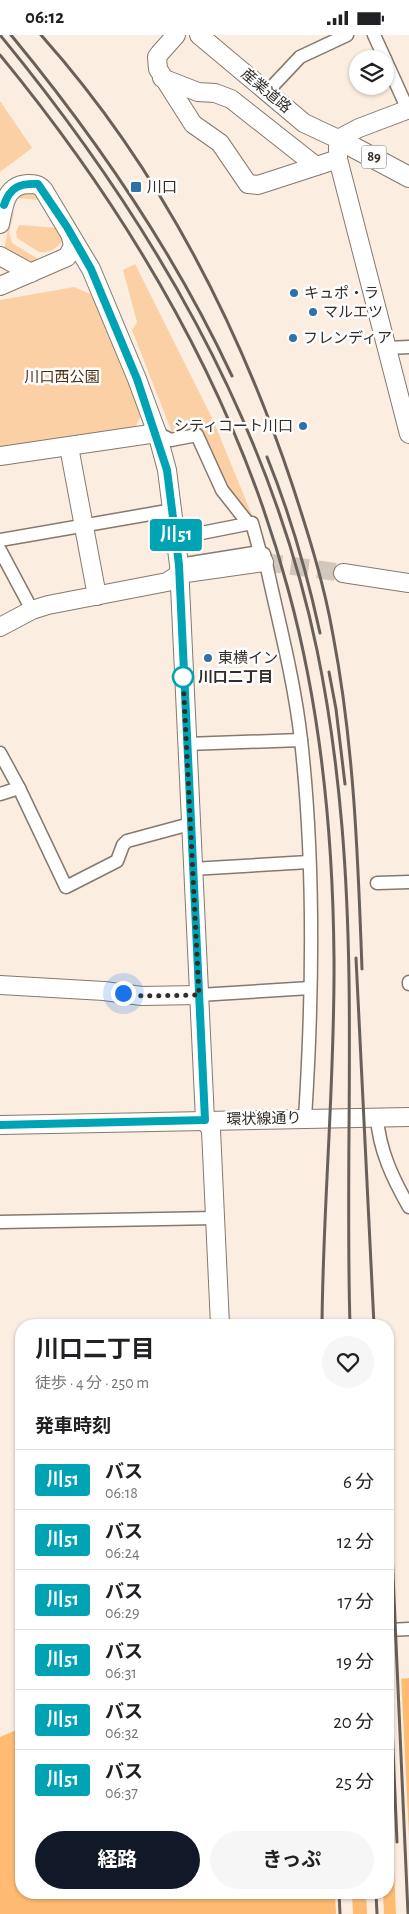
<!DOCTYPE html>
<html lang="ja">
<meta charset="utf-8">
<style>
:root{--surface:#fff;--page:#f6f6f6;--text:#202124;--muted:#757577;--line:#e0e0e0;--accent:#111827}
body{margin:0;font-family:"Alegreya Sans","Noto Sans JP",sans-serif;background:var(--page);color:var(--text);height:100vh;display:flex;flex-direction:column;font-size:19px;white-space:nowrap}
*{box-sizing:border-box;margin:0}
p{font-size:16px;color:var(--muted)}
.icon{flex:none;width:28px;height:28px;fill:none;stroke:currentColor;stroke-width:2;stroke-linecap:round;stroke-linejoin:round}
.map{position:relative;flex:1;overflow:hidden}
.details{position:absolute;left:15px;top:1284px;width:379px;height:580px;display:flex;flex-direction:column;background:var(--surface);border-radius:20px;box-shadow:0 1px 4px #0004}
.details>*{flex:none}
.badge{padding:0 10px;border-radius:4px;font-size:18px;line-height:32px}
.controls{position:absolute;left:349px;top:15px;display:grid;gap:10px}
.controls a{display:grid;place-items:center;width:45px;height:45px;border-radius:50%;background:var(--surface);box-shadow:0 1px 4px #0004;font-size:25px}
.you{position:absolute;width:25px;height:25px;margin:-12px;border:4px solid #fff;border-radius:50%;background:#1a73e8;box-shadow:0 0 0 8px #1a73e833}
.map>.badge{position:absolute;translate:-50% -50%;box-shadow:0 0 0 2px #fff}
h2{padding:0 20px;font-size:19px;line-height:45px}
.round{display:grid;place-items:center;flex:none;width:52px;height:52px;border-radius:26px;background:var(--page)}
.overview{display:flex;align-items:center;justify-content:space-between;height:85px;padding:0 20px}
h1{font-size:24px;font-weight:700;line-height:38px}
.button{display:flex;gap:10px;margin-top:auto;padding:10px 20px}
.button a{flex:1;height:58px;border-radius:30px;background:var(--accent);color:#fff;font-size:20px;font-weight:700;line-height:58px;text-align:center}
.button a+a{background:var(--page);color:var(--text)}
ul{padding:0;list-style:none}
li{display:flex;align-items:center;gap:15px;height:60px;padding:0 20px;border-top:1px solid var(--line)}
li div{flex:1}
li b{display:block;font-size:19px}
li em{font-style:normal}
li .badge{min-width:55px;font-weight:700;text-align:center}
.status{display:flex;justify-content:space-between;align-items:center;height:35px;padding:0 25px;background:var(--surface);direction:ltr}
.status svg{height:14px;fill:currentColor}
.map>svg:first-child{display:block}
.green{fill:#fbd0a5}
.water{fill:#ffbb72}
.pier{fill:#fbede0}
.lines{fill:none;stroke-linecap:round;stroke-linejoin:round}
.secondary-tunnel{stroke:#d3c7bb;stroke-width:18;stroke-dasharray:18 9;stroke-linecap:butt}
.street-casing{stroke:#85796d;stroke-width:15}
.secondary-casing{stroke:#85796d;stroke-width:20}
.primary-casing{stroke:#85796d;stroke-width:22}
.street{stroke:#fff;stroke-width:12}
.secondary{stroke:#fff;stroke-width:18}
.primary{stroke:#fff;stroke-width:20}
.rail{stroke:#686059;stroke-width:3}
.line-casing{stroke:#fff;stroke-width:11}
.line{stroke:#00a3b4;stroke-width:8}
.walk{stroke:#332d28;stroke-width:5;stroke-dasharray:0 9}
.poi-dot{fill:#3071a7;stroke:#fdfdfd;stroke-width:2}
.stop-dot{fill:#fff;stroke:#00a3b4;stroke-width:2.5}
.labels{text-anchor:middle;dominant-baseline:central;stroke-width:5;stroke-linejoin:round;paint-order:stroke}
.shield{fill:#fdfdfd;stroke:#706b68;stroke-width:1}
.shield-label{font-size:14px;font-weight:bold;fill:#332d28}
.street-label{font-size:15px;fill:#332d28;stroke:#fdfdfd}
.poi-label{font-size:15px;fill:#332d28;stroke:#fdfdfd;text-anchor:start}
.park-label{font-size:15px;fill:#4d3112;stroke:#fdfdfd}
.stop-label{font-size:15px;font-weight:bold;fill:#332d28;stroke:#fdfdfd;text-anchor:start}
</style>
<div class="status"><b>06:12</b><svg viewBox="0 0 49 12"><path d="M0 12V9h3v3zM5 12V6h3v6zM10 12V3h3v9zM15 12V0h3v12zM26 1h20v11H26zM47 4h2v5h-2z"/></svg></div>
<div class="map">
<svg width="409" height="1879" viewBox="0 0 409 1879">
<rect width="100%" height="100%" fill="#fbede0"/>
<!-- green -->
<g class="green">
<polygon points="0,66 32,113 0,137"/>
<polygon points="33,157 41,165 17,163 22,158"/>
<polygon points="11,176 14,178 9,198 12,208 40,225 37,231 4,216"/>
<path d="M19 190 59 193 63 204C59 213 49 218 39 217L17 203 16 197Z"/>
<polygon points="135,229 213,385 254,485 251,485 226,452 200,395 173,400 132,295 137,287 123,235"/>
<polygon points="74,252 97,262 142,379 134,394 0,414 0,265"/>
</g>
<!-- water -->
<polygon class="water" points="409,1643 409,1879 0,1879 0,1702 21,1693 21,1858 388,1858 388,1645"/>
<!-- pier -->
<g class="pier">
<polygon points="401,1641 409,1802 409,1879 396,1879 388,1697 388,1642"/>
<polygon points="335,1858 352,1858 353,1879 336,1879"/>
<polygon points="366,1858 383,1858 384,1879 367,1879"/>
</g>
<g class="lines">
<!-- secondary-tunnel -->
<polyline class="secondary-tunnel" points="264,527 343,538"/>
<!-- street casing -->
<g class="street-casing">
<g id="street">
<polyline points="374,0 385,24"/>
<polyline points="385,24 408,75"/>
<polyline points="267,57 300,22 347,0"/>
<polyline points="387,313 409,312"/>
<polyline points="157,398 171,405 197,400 222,455 248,488"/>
<path d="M176 503 252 488 260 517 264 519C277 581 294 642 301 705 315 830 313 958 305 1083"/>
<polyline points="0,505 173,475"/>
<polyline points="0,515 32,575"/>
<polyline points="179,530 260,517"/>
<polyline points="186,709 301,705"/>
<polyline points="0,718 19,753 66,852 117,826 123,810 127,806 190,789"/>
<polyline points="0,759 19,753"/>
<polyline points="192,834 309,827"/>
<polyline points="377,848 409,847"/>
<polyline points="409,947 409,949"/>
<polyline points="199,960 310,953"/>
<path d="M377 1082C379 1115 393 1144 409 1172"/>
<polyline points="0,1187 215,1183"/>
<polyline points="388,1595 409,1594"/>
</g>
</g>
<!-- secondary casing -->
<g class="secondary-casing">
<g id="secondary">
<polyline points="176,0 160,18 157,22 158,34 193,89 220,108 248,149 258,150 338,124"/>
<polyline points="199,0 304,88 338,104"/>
<polyline points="162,43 198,57 215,58 231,64 316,131"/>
<polyline points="338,104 338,124 409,399"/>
<polyline points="338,104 359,93 409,74"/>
<path d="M0 189C4 171 5 150 28 149 34 149 38 149 43 154L91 234 137 344 157 398 167 435 179 530 205 1085 211 1095 220 1290"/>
<polyline points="0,221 31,238"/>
<polyline points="0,251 67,222 73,211 71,202"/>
<polyline points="69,412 97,561"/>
<polyline points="0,421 157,398"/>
<polyline points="343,538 409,548"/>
<polyline points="0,592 32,575 48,570 167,547 179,539 264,527"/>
<polyline points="0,950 104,956 142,961 199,960"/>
<polyline points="0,1090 409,1082"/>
</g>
</g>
<!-- primary casing -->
<g class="primary-casing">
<polyline id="primary" points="338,104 409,142"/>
</g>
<!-- street -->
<use href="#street" class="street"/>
<!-- secondary -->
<use href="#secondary" class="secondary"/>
<!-- primary -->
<use href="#primary" class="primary"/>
<!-- rail -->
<g class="rail">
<path d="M0 0C148 180 269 384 317 615 329 673 337 733 342 792 356 958 345 1124 350 1290"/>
<path d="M11 0C97 104 175 219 232 341"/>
<path d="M41 0C156 129 237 285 292 449 308 498 324 548 333 600 354 710 358 822 362 934"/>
<path d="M0 20C129 177 235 356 288 554 321 674 333 799 334 923 335 1046 323 1168 322 1290"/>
<path d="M267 422C290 479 307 538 320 598"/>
<polyline points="329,637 336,674 345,749"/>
<polyline points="356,923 374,1290"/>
<polyline points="388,1427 408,1879"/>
<polyline points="388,1597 397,1807"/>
<polyline points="339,1858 340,1879"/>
<polyline points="376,1858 377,1879"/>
</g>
</g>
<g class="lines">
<!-- line casing -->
<g class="line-casing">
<path id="line" d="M0 1090 205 1085 179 530 167 435 137 344 91 234 67 192 38 149C20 148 10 152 4 170"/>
</g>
<!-- line -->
<use href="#line" class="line"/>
<!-- walk -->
<polyline class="walk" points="123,958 142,961 199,960 183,642"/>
</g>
<!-- markers -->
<g class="poi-dot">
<rect x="130" y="146" width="12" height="12" rx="2.5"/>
<circle cx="294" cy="258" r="5"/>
<circle cx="313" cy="277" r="5"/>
<circle cx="293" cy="303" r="5"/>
<circle cx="303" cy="391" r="5"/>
<circle cx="208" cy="623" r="5"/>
</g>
<circle class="stop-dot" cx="183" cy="642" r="10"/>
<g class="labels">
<!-- shield labels -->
<rect class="shield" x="361.5" y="110.5" width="25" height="23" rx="4"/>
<g class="shield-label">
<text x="374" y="122">89</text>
</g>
<!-- street labels -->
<g class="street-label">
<text transform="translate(266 56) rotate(40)">産業道路</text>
<text transform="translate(264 1084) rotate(-1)">環状線通り</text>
</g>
<!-- poi labels -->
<g class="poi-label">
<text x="147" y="152">川口</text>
<text x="304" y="258">キュポ・ラ</text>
<text x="323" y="277">マルエツ</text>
<text x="303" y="303">フレンディア</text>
<text x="293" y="391" text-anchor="end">シティコート川口</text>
<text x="218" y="623">東横イン</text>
</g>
<!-- park labels -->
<g class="park-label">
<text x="62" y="342">川口西公園</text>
</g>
<!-- stop labels -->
<g class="stop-label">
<text x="198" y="642">川口二丁目</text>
</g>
</g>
</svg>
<div class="controls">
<a><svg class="icon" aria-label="layers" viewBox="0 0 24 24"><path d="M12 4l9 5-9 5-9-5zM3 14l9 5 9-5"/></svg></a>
</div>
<div class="you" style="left:123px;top:958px"></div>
<b class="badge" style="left:176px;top:500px;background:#00a3b4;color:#fff">川51</b>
<section class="details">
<div class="overview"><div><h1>川口二丁目</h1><p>徒歩 · 4 分 · 250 m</p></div><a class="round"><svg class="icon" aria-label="heart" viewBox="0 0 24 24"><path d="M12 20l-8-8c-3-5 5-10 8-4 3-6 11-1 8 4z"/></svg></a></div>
<h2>発車時刻</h2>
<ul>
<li><span class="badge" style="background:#00a3b4;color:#fff">川51</span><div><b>バス</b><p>06:18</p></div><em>6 分</em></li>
<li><span class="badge" style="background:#00a3b4;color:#fff">川51</span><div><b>バス</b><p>06:24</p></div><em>12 分</em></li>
<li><span class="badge" style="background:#00a3b4;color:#fff">川51</span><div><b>バス</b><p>06:29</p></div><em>17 分</em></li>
<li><span class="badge" style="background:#00a3b4;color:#fff">川51</span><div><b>バス</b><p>06:31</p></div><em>19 分</em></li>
<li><span class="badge" style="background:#00a3b4;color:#fff">川51</span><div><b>バス</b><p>06:32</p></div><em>20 分</em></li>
<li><span class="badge" style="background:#00a3b4;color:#fff">川51</span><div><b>バス</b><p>06:37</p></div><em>25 分</em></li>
</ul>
<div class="button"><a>経路</a><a>きっぷ</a></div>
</section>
</div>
